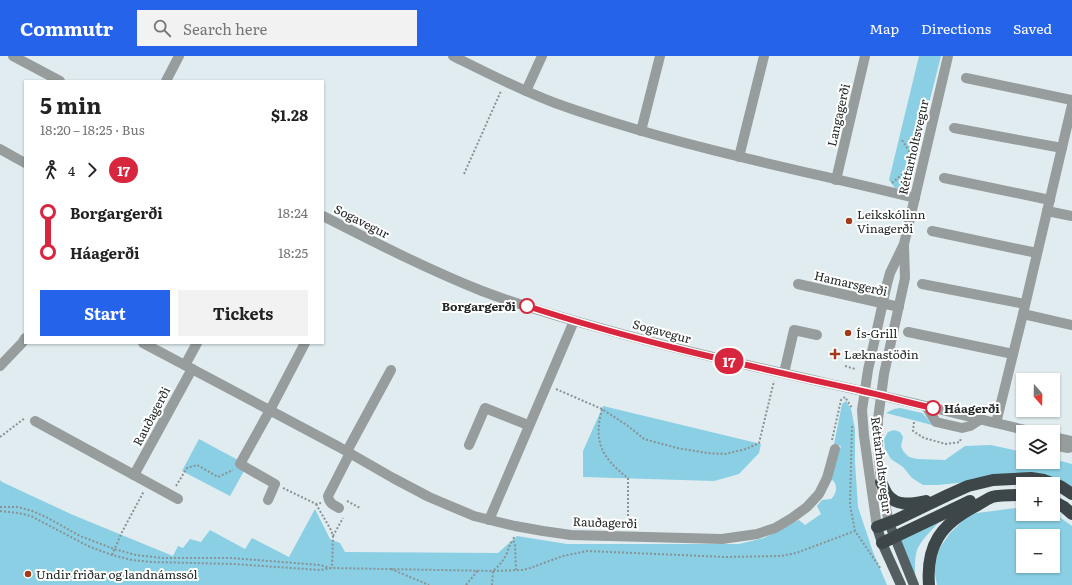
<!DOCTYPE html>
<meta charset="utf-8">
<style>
:root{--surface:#fff;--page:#f2f2f2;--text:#222;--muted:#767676;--accent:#2563eb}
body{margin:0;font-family:Literata,serif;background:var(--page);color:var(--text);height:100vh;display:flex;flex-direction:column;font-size:15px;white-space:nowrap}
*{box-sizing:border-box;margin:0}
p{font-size:13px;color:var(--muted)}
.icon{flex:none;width:22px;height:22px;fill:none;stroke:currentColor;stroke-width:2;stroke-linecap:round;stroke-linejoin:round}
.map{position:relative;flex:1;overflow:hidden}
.panel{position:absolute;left:24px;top:24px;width:300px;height:264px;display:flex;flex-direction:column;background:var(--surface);border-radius:0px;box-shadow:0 1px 3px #0004}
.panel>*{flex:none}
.badge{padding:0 8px;border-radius:13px;font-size:14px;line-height:26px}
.needle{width:26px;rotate:160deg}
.tools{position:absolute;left:1016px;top:317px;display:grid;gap:8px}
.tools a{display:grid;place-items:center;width:44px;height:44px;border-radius:0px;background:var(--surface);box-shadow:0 1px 3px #0004;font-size:20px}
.map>.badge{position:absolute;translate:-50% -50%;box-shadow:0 0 0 2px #fff}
.legs{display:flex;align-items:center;gap:6px;height:44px;padding:0 16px;font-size:13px}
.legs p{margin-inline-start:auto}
.summary{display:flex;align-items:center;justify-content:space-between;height:68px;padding:0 16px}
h1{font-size:22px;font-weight:700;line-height:30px}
.cta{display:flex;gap:8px;margin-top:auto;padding:8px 16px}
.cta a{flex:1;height:46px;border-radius:0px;background:var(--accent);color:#fff;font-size:16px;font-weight:700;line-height:46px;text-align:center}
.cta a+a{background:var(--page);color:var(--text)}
ul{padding:0 16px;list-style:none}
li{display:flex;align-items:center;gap:14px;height:40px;font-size:15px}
li i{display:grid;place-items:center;width:6px;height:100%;margin:0 5px;background:currentColor}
li i::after{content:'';width:10px;height:10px;margin:-5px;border:3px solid;border-radius:50%;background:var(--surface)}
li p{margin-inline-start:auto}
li:first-child i{background:linear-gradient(#0000 50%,currentColor 0)}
li:last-child i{background:linear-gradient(currentColor 50%,#0000 0)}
header{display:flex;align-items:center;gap:24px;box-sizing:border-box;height:56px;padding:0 20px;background:var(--accent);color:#fff}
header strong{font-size:19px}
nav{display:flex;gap:22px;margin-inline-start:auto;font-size:14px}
.search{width:280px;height:36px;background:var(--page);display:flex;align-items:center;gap:10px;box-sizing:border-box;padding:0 14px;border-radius:0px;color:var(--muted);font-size:15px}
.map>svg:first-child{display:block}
.green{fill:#8acfe4;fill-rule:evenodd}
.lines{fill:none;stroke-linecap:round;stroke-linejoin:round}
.path{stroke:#899294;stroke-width:2;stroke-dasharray:2 2;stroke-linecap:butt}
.minor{stroke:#979c9d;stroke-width:10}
.major{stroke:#545d5f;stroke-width:10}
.highway{stroke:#3d474a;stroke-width:12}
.line-1-casing{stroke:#fff;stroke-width:9}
.line-1{stroke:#d7263d;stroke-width:6}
.poi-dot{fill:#a23b18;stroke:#fff;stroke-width:1.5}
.stop-1-dot{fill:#fff;stroke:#d7263d;stroke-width:2}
.labels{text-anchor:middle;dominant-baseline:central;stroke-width:4;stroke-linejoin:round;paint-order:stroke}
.street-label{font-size:12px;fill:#222728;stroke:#fff}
.poi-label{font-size:12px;fill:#222728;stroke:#fff;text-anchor:start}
.stop-label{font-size:12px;font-weight:bold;fill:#222728;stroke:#fff;text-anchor:end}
</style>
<header>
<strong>Commutr</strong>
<div class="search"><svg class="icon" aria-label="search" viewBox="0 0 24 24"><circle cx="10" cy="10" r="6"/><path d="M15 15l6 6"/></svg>Search here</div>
<nav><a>Map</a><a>Directions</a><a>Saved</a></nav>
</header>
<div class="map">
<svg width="1072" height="529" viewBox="0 0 1072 529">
<rect width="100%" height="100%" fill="#e0ecef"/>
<!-- green -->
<g class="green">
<polygon points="919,0 941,0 907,134 895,132 889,124"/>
<path d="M846 345 851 353 855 373V406L858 451 873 496 887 529H0V424L2 426 73 459 173 500 178 490 183 492 190 483 201 486 210 474 245 493 252 482 289 501 315 453 330 483 340 487 345 496 498 497 517 480 567 488H739L764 482 799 464 805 469 821 458 817 450 822 444 831 443C837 437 839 428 830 422L841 390 834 388 842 348Z"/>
<polygon points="603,350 761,388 759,397 739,418 714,425 583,421 583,395 600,357"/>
<polygon points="900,352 922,357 926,361 932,369 886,357 894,353"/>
<polygon points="894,374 900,376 903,381 901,390 903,395 909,401 917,403 945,404 965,390 991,389 1023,396 1023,406 1053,406 1053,403 1072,408 1072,434 1062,427 967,426 938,429 923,429 912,422 903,411 891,403 885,393 884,383 888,376"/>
<polygon points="199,383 238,404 235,410 244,415 230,440 182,415"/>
<path d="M1023 451V458H1052L1058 460 1072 470V529H937L934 513 939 493 950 477 970 458ZM1023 480H1053V510H1023Z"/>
<path d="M943 462C935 471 922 482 917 494 914 504 915 515 916 526L898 482Z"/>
</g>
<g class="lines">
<!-- path -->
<g class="path">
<polyline points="902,84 913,101"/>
<polyline points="464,118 501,35"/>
<polyline points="892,127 912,110"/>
<polyline points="845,310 855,313"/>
<polyline points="556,333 602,353 628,370 644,383 677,392 707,397 725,398 746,393 759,387 774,325"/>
<path d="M602 353C593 386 602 402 628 422V470"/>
<polyline points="914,366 913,375 924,382 946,388 960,386 961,381"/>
<polyline points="852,370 850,449 855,475 881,513"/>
<polyline points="0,381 25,362"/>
<polyline points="832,384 841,344 845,341 852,352"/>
<polyline points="176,430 187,412 197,409 218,421 233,414"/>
<polyline points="283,432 316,448 321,447"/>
<polyline points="347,445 360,452"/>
<polyline points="316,448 331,474 333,480 332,512"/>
<polyline points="0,451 18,451 32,455 46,461 80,480 114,493 136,499 163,502 231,502 320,509 330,512"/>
<polyline points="0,455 18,457 31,460 88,490 112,499 132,504 152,506 234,508 320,514 332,512 493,515 492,529"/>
<polyline points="333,480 343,462"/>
<polyline points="514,481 513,484 515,488 516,514"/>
<polyline points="112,499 122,476 144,435"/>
<polyline points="391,513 429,529"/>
<path d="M494 514C499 510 503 505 506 499 509 493 509 488 513 484"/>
<polyline points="493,515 523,514 530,512 563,500 587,495 726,501 781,500 796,497 855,475"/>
<polyline points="466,529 478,514"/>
</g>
<!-- minor -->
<g class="minor">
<polyline points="13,0 60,25"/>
<path d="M453 0C487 17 520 34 555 47 574 54 593 60 612 66 711 97 814 117 915 142"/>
<polyline points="966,22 1072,44"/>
<polyline points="166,25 179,0"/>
<polyline points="526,35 542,0"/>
<polyline points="954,72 1062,92"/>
<polyline points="641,75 660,0"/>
<polyline points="0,93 25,107"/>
<polyline points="739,101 764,0"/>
<polyline points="944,122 1050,144"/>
<polyline points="836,124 865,0"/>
<polyline points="1047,155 1072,160"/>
<path d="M323 160C376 187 427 213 482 235 522 250 563 262 604 273 677 294 752 310 826 327 896 342 965 360 1034 376"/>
<polyline points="932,175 1037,197"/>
<polyline points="798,228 899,251"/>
<polyline points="922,228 1025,248"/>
<polyline points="1023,258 1072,269"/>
<polyline points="908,276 1013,298"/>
<polyline points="143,287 339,391 393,422 429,441 474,460 515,470 543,475 571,479 722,483 757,478 775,472 792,462 807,451 819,438 827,422 835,393"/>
<polyline points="185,309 197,287"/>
<polyline points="0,310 22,287 25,282"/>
<polyline points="784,317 794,274 817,279"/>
<polyline points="926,350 936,366 962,372 970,370 981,363"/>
<polyline points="35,365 178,443"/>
<polyline points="996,367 1023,258 1072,49"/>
<polyline points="1053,381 1072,385"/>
<polyline points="469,389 485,352 528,369"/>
<polyline points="1053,389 1068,392 1072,391"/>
<polyline points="347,395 391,314"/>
<polyline points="134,419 192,313"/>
<polyline points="268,444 275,428 240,408 270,354 305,287"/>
<path d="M339 452C333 449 329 447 328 440L350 397"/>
<polyline points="489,464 574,265"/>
<polyline points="889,467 881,426 878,392 878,363 884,318 905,222 904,190"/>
<polyline points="877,471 864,380 862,354 868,314 887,228 890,217 904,188 948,0"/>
</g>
<!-- major -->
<g class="major">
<polyline points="889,467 914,529"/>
<polyline points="877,471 882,487 901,529"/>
</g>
<!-- highway -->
<g class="highway">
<path d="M881 426C883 430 885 435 887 438 896 451 913 448 926 445"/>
<polyline points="1053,445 1064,451 1072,458"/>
<polyline points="877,471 896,464 948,439 968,430 993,424 1031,422 1044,424 1060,430 1072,438"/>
<polyline points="882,487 970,445"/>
<path d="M929 529C926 489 941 468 976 450 981 447 987 443 992 441 999 439 1015 439 1023 439"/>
</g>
</g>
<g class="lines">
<!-- line-1 casing -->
<g class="line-1-casing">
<path id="line-1" d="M527 250C637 286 750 310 862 335 886 340 909 347 933 352"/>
</g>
<!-- line-1 -->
<use href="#line-1" class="line-1"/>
</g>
<!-- markers -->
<g class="poi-dot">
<circle cx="849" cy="165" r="4"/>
<circle cx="848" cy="277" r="4"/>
<path d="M833 292h4v4h4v4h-4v4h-4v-4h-4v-4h4z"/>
<circle cx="28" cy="518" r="4"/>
</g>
<g class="stop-1-dot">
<circle cx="527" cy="250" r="7"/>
<circle cx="933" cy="352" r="7"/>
</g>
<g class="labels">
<!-- street labels -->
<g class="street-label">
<text transform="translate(838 59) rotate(-77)">Langagerði</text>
<text transform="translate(913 91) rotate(-77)">Réttarholtsvegur</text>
<text transform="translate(362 165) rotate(27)">Sogavegur</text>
<text transform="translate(851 227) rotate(13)">Hamarsgerði</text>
<text transform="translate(662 275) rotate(15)">Sogavegur</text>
<text transform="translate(151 360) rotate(-62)">Rauðagerði</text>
<text transform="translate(882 409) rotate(83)">Réttarholtsvegur</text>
<text transform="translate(605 466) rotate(2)">Rauðagerði</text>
</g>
<!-- poi labels -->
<g class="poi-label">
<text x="857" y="158">Leikskólinn<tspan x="857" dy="14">Vinagerði</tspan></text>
<text x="856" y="277">Ís-Grill</text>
<text x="844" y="298">Læknastöðin</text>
<text x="36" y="518">Undir friðar og landnámssól</text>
</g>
<!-- stop labels -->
<g class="stop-label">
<text x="516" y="250">Borgargerði</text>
<text x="944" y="352" text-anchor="start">Háagerði</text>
</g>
</g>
</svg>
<div class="tools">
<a><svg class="needle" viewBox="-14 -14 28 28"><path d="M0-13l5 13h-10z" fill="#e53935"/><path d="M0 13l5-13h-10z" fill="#767676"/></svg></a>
<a><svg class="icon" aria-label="layers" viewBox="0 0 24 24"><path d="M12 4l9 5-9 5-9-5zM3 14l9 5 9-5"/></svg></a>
<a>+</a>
<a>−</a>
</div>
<b class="badge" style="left:729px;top:305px;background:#d7263d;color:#fff">17</b>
<section class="panel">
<div class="summary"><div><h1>5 min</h1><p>18:20 – 18:25 · Bus</p></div><b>$1.28</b></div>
<div class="legs"><svg class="icon" aria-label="walk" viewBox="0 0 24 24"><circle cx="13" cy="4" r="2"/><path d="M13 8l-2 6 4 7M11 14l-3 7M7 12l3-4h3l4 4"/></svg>4<svg class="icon" aria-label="forward" viewBox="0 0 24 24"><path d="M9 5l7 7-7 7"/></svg><b class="badge" style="background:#d7263d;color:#fff">17</b></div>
<ul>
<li><i style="color:#d7263d"></i><b>Borgargerði</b><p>18:24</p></li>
<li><i style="color:#d7263d"></i><b>Háagerði</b><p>18:25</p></li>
</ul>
<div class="cta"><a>Start</a><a>Tickets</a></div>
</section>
</div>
